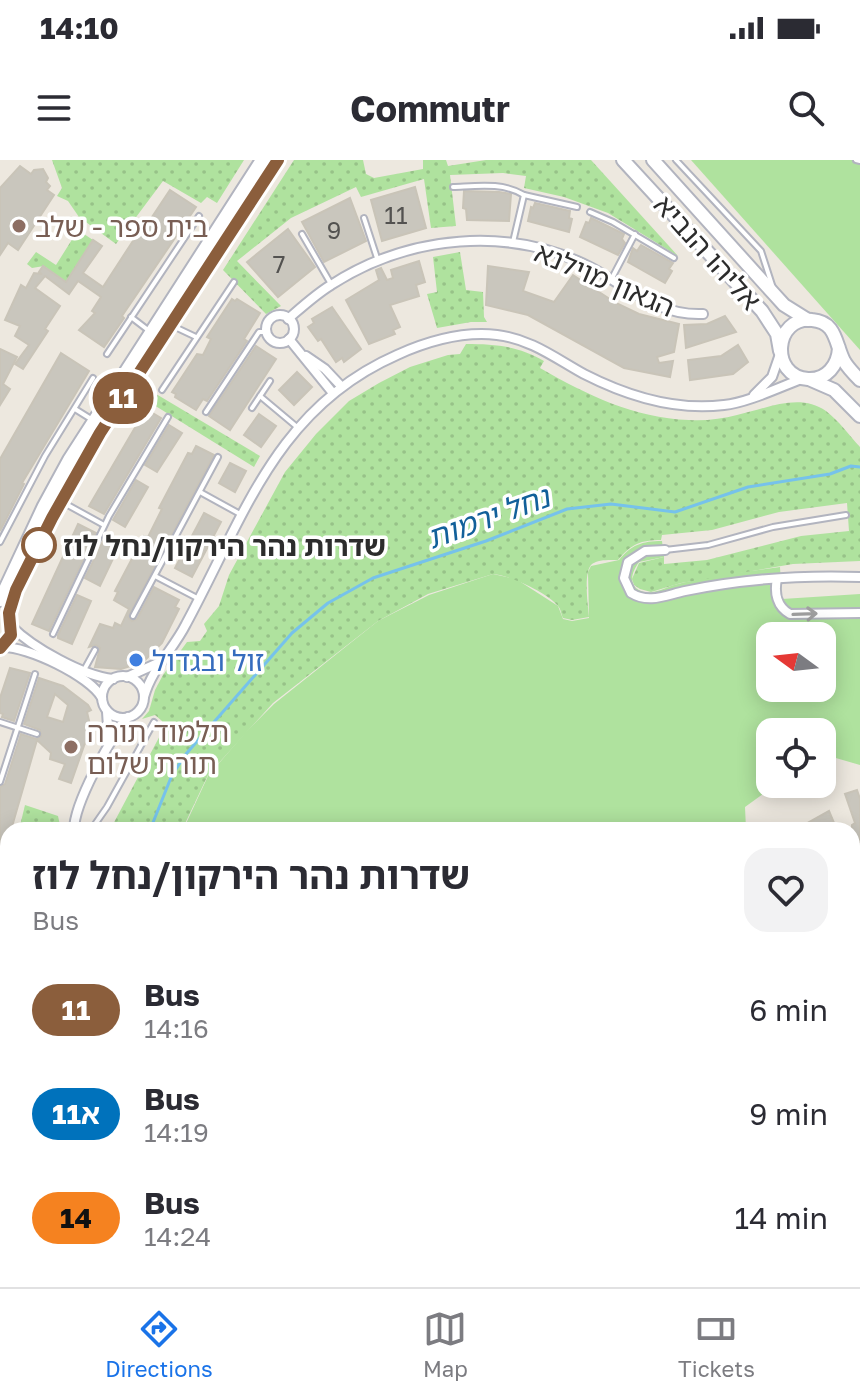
<!DOCTYPE html>
<meta charset="utf-8">
<style>
:root{--surface:#fff;--page:#f2f2f3;--text:#2b2b33;--muted:#7c7c81;--line:#e1e1e2;--accent:#1a73e8}
body{margin:0;font-family:"Golos Text","Noto Sans Hebrew",sans-serif;background:var(--page);color:var(--text);height:100vh;display:flex;flex-direction:column;font-size:30px;white-space:nowrap}
*{box-sizing:border-box;margin:0}
p{font-size:26px;color:var(--muted)}
.icon{flex:none;width:44px;height:44px;fill:none;stroke:currentColor;stroke-width:2;stroke-linecap:round;stroke-linejoin:round}
.map{position:relative;flex:1;overflow:hidden}
.side{position:absolute;left:0px;top:662px;width:860px;height:466px;display:flex;flex-direction:column;background:var(--surface);border-radius:24px 24px 0 0;box-shadow:0 4px 20px #0003}
.side>*{flex:none}
.badge{padding:0 16px;border-radius:26px;font-size:28px;line-height:52px}
.needle{width:52px;rotate:285deg}
.tools{position:absolute;left:756px;top:462px;display:grid;gap:16px}
.tools a{display:grid;place-items:center;width:80px;height:80px;border-radius:16px;background:var(--surface);box-shadow:0 4px 20px #0003;font-size:40px}
.map>.badge{position:absolute;translate:-50% -50%;box-shadow:0 0 0 4px #fff}
.round{display:grid;place-items:center;flex:none;width:84px;height:84px;border-radius:24px;background:var(--page)}
.summary{display:flex;align-items:center;justify-content:space-between;height:136px;padding:0 32px}
h1{font-size:38px;font-weight:700;line-height:60px}
ul{padding:0;list-style:none}
li{display:flex;align-items:center;gap:24px;height:104px;padding:0 32px}
li div{flex:1}
li b{display:block;font-size:30px}
li em{font-style:normal}
li .badge{min-width:88px;font-weight:700;text-align:center}
.status{display:flex;justify-content:space-between;align-items:center;height:56px;padding:0 40px;background:var(--surface);direction:ltr}
.status svg{height:22px;fill:currentColor}
header{display:flex;justify-content:space-between;align-items:center;height:104px;padding:0 32px;background:var(--surface);font-size:36px;font-weight:700}
.menu{display:flex;justify-content:space-around;align-items:center;height:112px;border-top:2px solid var(--line);background:var(--surface);font-size:22px;color:var(--muted)}
.menu a{display:grid;justify-items:center;gap:4px}
.menu .active{color:var(--accent)}
.map>svg:first-child{display:block}
.grass{fill:#afe29e;fill-rule:evenodd}
.park{fill:url(#park-dots)}
.lines{fill:none;stroke-linecap:round;stroke-linejoin:round}
.stream{stroke:#76c2eb;stroke-width:3}
.building{fill:#c9c6bd;stroke:#c9c4b8;stroke-width:2;fill-rule:evenodd}
.lane-casing{stroke:#b2b4bf;stroke-width:8}
.street-casing{stroke:#b2b4bf;stroke-width:12}
.secondary-casing{stroke:#b2b4bf;stroke-width:16}
.lane{stroke:#fff;stroke-width:4}
.street{stroke:#fff;stroke-width:8}
.secondary{stroke:#fff;stroke-width:12}
.oneway{stroke:#a0a0a0}
.line-casing{stroke:#fff;stroke-width:18}
.line{stroke:#8b5e3c;stroke-width:12}
.education-dot{fill:#8d6e63;stroke:#fff;stroke-width:3}
.stop-dot{fill:#fff;stroke:#8b5e3c;stroke-width:4}
.shop-dot{fill:#3f7fe0;stroke:#fff;stroke-width:3}
.labels{text-anchor:middle;dominant-baseline:central;stroke-width:7;stroke-linejoin:round;paint-order:stroke}
.number-label{font-size:24px;fill:#535250}
.education-label{font-size:28px;fill:#785e54;stroke:#fff;text-anchor:start}
.street-label{font-size:28px;fill:#2c2c2c;stroke:#fff}
.stop-label{font-size:28px;font-weight:bold;fill:#2c2c2c;stroke:#fff;text-anchor:start}
.shop-label{font-size:28px;fill:#366cbe;stroke:#fff;text-anchor:start}
.water-label{font-size:30px;font-style:italic;fill:#12609a;stroke:#fff}
</style>
<div class="status"><b>14:10</b><svg viewBox="0 0 49 12"><path d="M0 12V9h3v3zM5 12V6h3v6zM10 12V3h3v9zM15 12V0h3v12zM26 1h20v11H26zM47 4h2v5h-2z"/></svg></div>
<header><svg class="icon" aria-label="menu" viewBox="0 0 24 24"><path d="M4 6h16M4 12h16M4 18h16"/></svg>Commutr<svg class="icon" aria-label="search" viewBox="0 0 24 24"><circle cx="10" cy="10" r="6"/><path d="M15 15l6 6"/></svg></header>
<div class="map">
<svg width="860" height="1127" viewBox="0 0 860 1127">
<defs>
<pattern id="park-dots" width="8" height="8" patternUnits="userSpaceOnUse" patternTransform="scale(2)"><rect width="8" height="8" fill="#afe29e"/><path d="M2 2h.1M6 6h.1" fill="none" stroke="#97c288" stroke-width="1.8" stroke-linecap="round"/></pattern>
</defs>
<rect width="100%" height="100%" fill="#ede8df"/>
<!-- grass -->
<g class="grass">
<polygon points="691,0 860,0 860,190"/>
<path d="M662 381 664 397 639 402C631 413 627 427 644 432 654 434 665 428 674 425 708 416 745 412 780 407L782 439 860 434V605L822 594V572H770V624H777L745 647 746 669 742 670H183L208 616 245 573 274 544 378 461 429 435 493 414 516 419 558 446 563 459 572 461 589 458 588 412 591 406 619 400C631 385 642 381 662 381ZM770 476H822V528H770Z"/>
<polygon points="8,1069 8,1120 80,1120 81,1127 0,1127 0,1087"/>
</g>
<!-- park -->
<g class="park">
<polygon points="52,0 244,0 217,43 207,37 201,43 163,21 116,84 79,57 68,41 57,36 62,28"/>
<polygon points="294,0 363,0 366,14 374,18 423,9 423,0 446,0 448,6 486,0 591,0 678,96 608,53 564,37 524,28 526,16 503,13 450,15 456,66 431,68 424,19 361,37 356,27 291,58 237,101 281,146 266,154 223,110"/>
<polygon points="78,70 93,80 66,122 44,106 32,108 27,104 36,92 56,105"/>
<polygon points="460,92 466,130 483,132 484,157 487,162 471,162 437,168 427,134 437,132 433,97"/>
<path d="M466 184C495 184 519 186 544 201L540 208C587 235 634 258 689 260 705 261 722 259 737 255 766 249 799 232 826 251 839 261 849 275 860 287V401L793 404 681 423 651 432 640 429 634 425 632 419 639 403 664 397V404L707 400 801 376 849 371 847 343 779 352 712 370 662 375 661 380C641 380 631 384 618 400 611 400 598 399 592 404 583 411 588 446 589 457L572 460 563 458C561 454 561 449 558 446 548 433 509 415 493 414L428 434 378 461 273 543 208 615 182 670H110L164 568 162 561 155 555 142 559 149 551 155 530 163 515 187 482 200 481 207 471 204 464 219 446 229 415 285 312 316 274 349 241 379 223 410 207 448 195 460 194Z"/>
<polygon points="146,228 260,296 254,307 141,237"/>
<polygon points="25,645 58,656 61,670 19,670"/>
<polygon points="8,716 8,1067 0,1085 0,749"/>
<polygon points="852,902 860,906 860,1001 852,997"/>
</g>
<g class="lines">
<!-- stream -->
<g class="stream">
<polyline points="150,670 172,615 186,594 292,473 328,443 373,418 486,381 567,349 611,344 675,352 748,327 830,314 851,306 860,307"/>
<polyline points="0,1046 8,1027"/>
</g>
</g>
<!-- building -->
<g class="building">
<polygon points="20,6 31,14 34,10 43,9 48,18 46,22 50,26 47,30 54,35 18,90 8,83 0,95 0,28"/>
<polygon points="415,27 426,68 382,81 371,40"/>
<polygon points="170,30 196,47 122,156 124,158 104,187 79,170 95,153 92,151 101,137 78,121 69,134 45,116 35,128 60,146 45,169 48,171 23,209 15,204 29,185 15,176 20,166 5,160 21,125 26,128 34,113 42,114 39,112 43,106 66,122 93,80 102,86 83,113 103,127 144,64 146,66"/>
<polygon points="464,31 499,32 511,34 509,61 467,60 466,49 463,48"/>
<polygon points="350,38 366,81 324,102 302,62"/>
<polygon points="535,43 570,51 569,58 572,59 569,72 528,61 531,47 533,48"/>
<polygon points="591,58 624,74 622,79 625,83 618,95 580,77 586,62 589,63"/>
<polygon points="288,69 315,107 278,137 247,102"/>
<polygon points="641,85 673,103 669,109 672,111 665,123 628,102 633,88 637,91"/>
<polygon points="419,101 425,122 416,125 419,136 390,145 400,167 393,170 395,174 369,184 346,140 379,120 376,110 381,108 387,120 393,118 391,110"/>
<polygon points="488,106 529,112 523,131 554,142 573,115 616,143 639,154 679,164 674,192 657,197 659,203 673,201 670,217 624,208 528,155 486,145"/>
<polygon points="232,139 235,141 237,139 260,153 244,179 247,181 207,241 203,239 196,250 175,237 176,234 172,232 197,194 203,195 211,179 207,177"/>
<polygon points="332,147 361,189 344,202 342,198 336,202 321,179 318,181 308,167 314,163 312,159"/>
<polygon points="725,156 736,172 686,188 684,165 707,164"/>
<polygon points="738,185 748,202 733,214 690,220 688,200 721,196"/>
<polygon points="256,186 276,199 230,270 209,256"/>
<polygon points="0,189 17,197 3,224 10,229 0,245"/>
<polygon points="61,193 89,211 22,323 24,324 0,371 0,299"/>
<polygon points="297,212 312,227 294,245 279,230"/>
<polygon points="146,249 161,258 104,354 89,346"/>
<polygon points="259,254 276,266 261,287 244,275"/>
<polygon points="169,265 182,273 157,312 145,305"/>
<polygon points="196,286 214,295 128,457 132,461 137,459 154,427 179,440 175,447 179,449 162,483 143,502 121,509 95,507 100,488 96,485 89,487 100,464 113,468 115,463 121,466 129,449 114,440 118,432 115,431 144,376 148,377 162,349 159,348 188,293 192,294"/>
<polygon points="230,303 246,311 235,332 219,323"/>
<polygon points="136,320 148,327 125,367 113,360"/>
<polygon points="204,353 221,362 192,417 175,408"/>
<polygon points="78,364 96,373 49,471 32,464"/>
<polygon points="105,377 120,384 100,426 85,418"/>
<polygon points="77,435 91,441 72,484 58,478 58,475"/>
<polygon points="10,508 30,513 14,561 2,557 3,554 0,553 0,538"/>
<path d="M39 518 63 526 88 545 91 550 87 552 91 569 89 584 85 583 71 623 59 619 65 604 50 599 51 593 37 580 11 670H8L6 689 0 686V627L5 624 21 574 36 579 41 576 40 570 24 564ZM55 534 68 545 63 562 47 557Z"/>
<polygon points="857,630 860,639 860,682 852,684 852,665 855,663 845,634"/>
<polygon points="829,651 837,670 795,670"/>
</g>
<g class="lines">
<!-- lane casing -->
<g class="lane-casing">
<g id="lane">
<polyline points="676,0 761,91 773,128"/>
<polyline points="856,0 860,1"/>
<path d="M453 27C477 26 503 22 524 35"/>
<polyline points="590,52 613,62 674,98"/>
<polyline points="364,58 378,101"/>
<polyline points="302,74 331,124"/>
<polyline points="513,82 524,35 577,47"/>
<polyline points="612,118 635,74"/>
<polyline points="131,157 148,170"/>
<polyline points="174,164 177,168 196,177"/>
<polyline points="107,194 199,56"/>
<polyline points="162,230 234,122"/>
<polyline points="260,236 297,267"/>
<polyline points="252,248 270,221"/>
<polyline points="75,249 91,259"/>
<polyline points="206,252 259,172 267,172"/>
<polyline points="200,332 240,354"/>
<polyline points="64,343 104,365"/>
<polyline points="0,382 45,296 93,218"/>
<polyline points="665,390 708,385 773,367 846,355"/>
<polyline points="155,416 199,439"/>
<polyline points="133,456 218,297"/>
<polyline points="53,474 109,356 168,257"/>
<polyline points="84,510 95,490"/>
<polyline points="0,562 37,574"/>
<polyline points="0,622 35,514"/>
<polyline points="91,670 107,647 154,562"/>
<polyline points="0,691 2,692"/>
<polyline points="852,1012 860,1017"/>
<polyline points="852,1111 860,1114"/>
<polyline points="121,1120 123,1127"/>
<polyline points="190,1120 192,1127"/>
<polyline points="279,1120 282,1127"/>
<polyline points="461,1120 465,1127"/>
<polyline points="805,1120 818,1127"/>
</g>
</g>
<!-- street casing -->
<g class="street-casing">
<g id="street">
<circle cx="280" cy="169" r="14"/>
<path d="M288 159C302 147 316 134 331 125 408 75 510 65 592 108 629 128 658 156 703 154"/>
<polyline points="289,179 332,232"/>
<polyline points="306,196 325,209 341,226"/>
<polyline points="754,235 772,217 780,194"/>
<path d="M665 390 645 391 628 402 624 418 631 433C649 444 666 435 685 431 742 419 802 415 860 417"/>
<path d="M777 419C774 433 777 447 790 454L860 453"/>
<path d="M11 466C33 488 83 516 113 519"/>
<path d="M2 487C27 486 90 516 102 538"/>
<circle cx="123" cy="537" r="21"/>
<polyline points="127,517 158,503"/>
<path d="M144 537C152 508 173 490 186 464 244 357 276 248 397 195 428 181 463 171 497 175 531 179 555 198 584 214 627 236 676 251 724 245 747 243 782 226 804 218"/>
<polyline points="107,552 109,582"/>
<path d="M74 670C74 643 110 579 128 557"/>
<polyline points="852,773 860,781"/>
<polyline points="852,1080 860,1084"/>
<polyline points="166,1120 168,1127"/>
<polyline points="301,1120 305,1127"/>
<polyline points="437,1120 440,1127"/>
<polyline points="652,1127 668,1127"/>
</g>
</g>
<!-- secondary casing -->
<g class="secondary-casing">
<g id="secondary">
<polyline points="623,0 762,151 777,174 780,191"/>
<polyline points="653,0 774,134 784,145 808,160"/>
<path d="M839 188C838 205 827 220 808 219 769 216 774 156 812 160 837 162 835 184 844 201 848 208 854 214 860 220"/>
<polyline points="811,220 834,230 860,256"/>
<polyline points="0,440 44,346 69,300 262,0"/>
<polyline points="0,488 11,475 9,453 13,437 52,358 100,273 278,0"/>
<polyline points="852,700 860,698"/>
<polyline points="525,1120 531,1127"/>
</g>
</g>
<!-- lane -->
<use href="#lane" class="lane"/>
<!-- street -->
<use href="#street" class="street"/>
<!-- secondary -->
<use href="#secondary" class="secondary"/>
</g>
<!-- one-way arrows -->
<defs><path id="oneway-shaft" d="M-6 0H5M1.5-3L5.5 0L1.5 3" fill="none" stroke-width="1.6" stroke-linecap="round" stroke-linejoin="round" transform="scale(2)"/></defs>
<use class="oneway" href="#oneway-shaft" transform="translate(805 454) rotate(-2)"/>
<g class="lines">
<!-- line casing -->
<g class="line-casing">
<polyline id="line" points="0,488 11,475 9,453 16,430 52,358 100,273 278,0"/>
</g>
<!-- line -->
<use href="#line" class="line"/>
</g>
<!-- markers -->
<g class="education-dot">
<circle cx="19" cy="66" r="8"/>
<circle cx="71" cy="587" r="8"/>
</g>
<circle class="stop-dot" cx="39" cy="385" r="16"/>
<circle class="shop-dot" cx="136" cy="500" r="8"/>
<g class="labels">
<!-- number labels -->
<g class="number-label">
<text x="396" y="54">11</text>
<text x="334" y="69">9</text>
<text x="279" y="103">7</text>
</g>
<!-- education labels -->
<g class="education-label">
<text x="35" y="66">בית ספר - שלב</text>
<text x="87" y="571">תלמוד תורה<tspan x="87" dy="32">תורת שלום</tspan></text>
</g>
<!-- street labels -->
<g class="street-label">
<text transform="translate(708 92) rotate(48)">אליהו הנביא</text>
<text transform="translate(605 119) rotate(23)">הגאון מוילנא</text>
</g>
<!-- stop labels -->
<g class="stop-label">
<text x="63" y="385">שדרות נהר הירקון/נחל לוז</text>
</g>
<!-- shop labels -->
<g class="shop-label">
<text x="152" y="500">זול ובגדול</text>
</g>
<!-- water labels -->
<g class="water-label">
<text transform="translate(488 357) rotate(-20)">נחל ירמות</text>
</g>
</g>
</svg>
<div class="tools">
<a><svg class="needle" viewBox="-14 -14 28 28"><path d="M0-13l5 13h-10z" fill="#e53935"/><path d="M0 13l5-13h-10z" fill="#7c7c81"/></svg></a>
<a><svg class="icon" aria-label="locate" viewBox="0 0 24 24"><circle cx="12" cy="12" r="6"/><path d="M12 2v4M12 18v4M2 12h4M18 12h4"/></svg></a>
</div>
<b class="badge" style="left:123px;top:238px;background:#8b5e3c;color:#fff">11</b>
<section class="side">
<div class="summary"><div><h1>שדרות נהר הירקון/נחל לוז</h1><p>Bus</p></div><a class="round"><svg class="icon" aria-label="heart" viewBox="0 0 24 24"><path d="M12 20l-8-8c-3-5 5-10 8-4 3-6 11-1 8 4z"/></svg></a></div>
<ul>
<li><span class="badge" style="background:#8b5e3c;color:#fff">11</span><div><b>Bus</b><p>14:16</p></div><em>6 min</em></li>
<li><span class="badge" style="background:#0072bc;color:#fff">11א</span><div><b>Bus</b><p>14:19</p></div><em>9 min</em></li>
<li><span class="badge" style="background:#f58220;color:#111">14</span><div><b>Bus</b><p>14:24</p></div><em>14 min</em></li>
</ul>
</section>
</div>
<nav class="menu">
<a class="active"><svg class="icon" aria-label="directions" viewBox="0 0 24 24"><path d="M12 3l9 9-9 9-9-9zM9 14v-3h6M13 9l2 2-2 2"/></svg>Directions</a>
<a><svg class="icon" aria-label="map" viewBox="0 0 24 24"><path d="M3 6l6-2 6 2 6-2v14l-6 2-6-2-6 2zM9 4v14M15 6v14"/></svg>Map</a>
<a><svg class="icon" aria-label="tickets" viewBox="0 0 24 24"><path d="M3 7h18v10H3zM15 7v10"/></svg>Tickets</a>
</nav>
